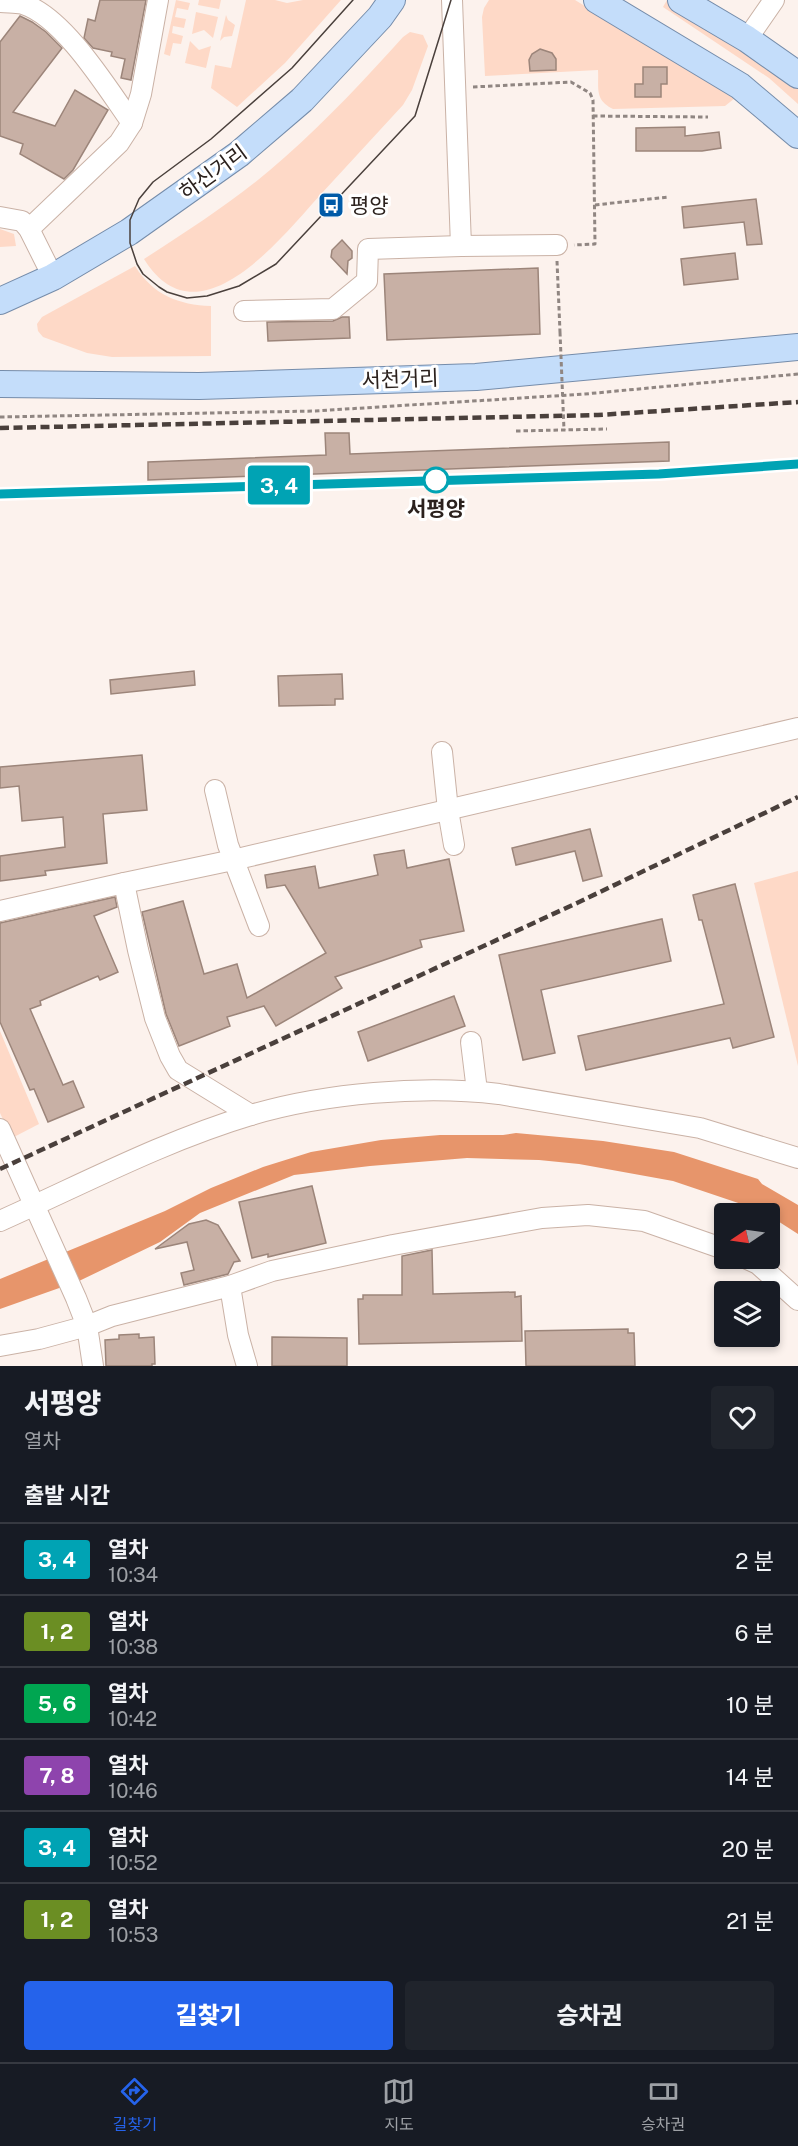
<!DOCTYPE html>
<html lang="ko">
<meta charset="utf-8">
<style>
:root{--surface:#171b24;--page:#20242c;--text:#f1f3f6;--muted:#9ea1a6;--line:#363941;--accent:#2563eb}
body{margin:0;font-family:"Public Sans","Noto Sans KR",sans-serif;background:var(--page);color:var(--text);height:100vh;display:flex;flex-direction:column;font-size:22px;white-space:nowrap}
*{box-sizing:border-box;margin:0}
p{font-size:20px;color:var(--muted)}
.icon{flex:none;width:33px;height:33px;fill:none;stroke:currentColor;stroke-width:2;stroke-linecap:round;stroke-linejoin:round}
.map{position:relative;height:1366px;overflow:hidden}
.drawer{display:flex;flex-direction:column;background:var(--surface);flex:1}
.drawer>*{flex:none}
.badge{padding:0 12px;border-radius:4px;font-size:21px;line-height:39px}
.needle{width:39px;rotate:257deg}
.tools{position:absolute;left:714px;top:1203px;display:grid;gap:12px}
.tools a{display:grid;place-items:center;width:66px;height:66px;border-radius:6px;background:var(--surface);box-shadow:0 3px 9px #0003;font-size:30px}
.map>.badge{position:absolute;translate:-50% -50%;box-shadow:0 0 0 3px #fff}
h2{padding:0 24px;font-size:22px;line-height:54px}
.round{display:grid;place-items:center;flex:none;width:63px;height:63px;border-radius:6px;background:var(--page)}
.headline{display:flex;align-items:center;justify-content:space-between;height:102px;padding:0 24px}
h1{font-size:28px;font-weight:800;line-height:45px}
.cta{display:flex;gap:12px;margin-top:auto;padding:12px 24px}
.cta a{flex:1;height:69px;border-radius:6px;background:var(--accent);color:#fff;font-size:24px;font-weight:800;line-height:69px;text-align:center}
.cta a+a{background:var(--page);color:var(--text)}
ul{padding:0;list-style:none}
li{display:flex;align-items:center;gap:18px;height:72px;padding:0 24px;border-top:2px solid var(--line)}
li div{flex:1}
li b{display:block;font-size:22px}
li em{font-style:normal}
li .badge{min-width:66px;font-weight:700;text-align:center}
.tabs{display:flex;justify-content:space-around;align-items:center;height:84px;border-top:2px solid var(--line);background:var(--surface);font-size:16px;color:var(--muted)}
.tabs a{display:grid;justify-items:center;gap:3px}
.tabs .current{color:var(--accent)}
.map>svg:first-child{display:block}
.green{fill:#fed9c7}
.water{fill:#e7956b}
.building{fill:#c8b0a5;stroke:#9c857a;stroke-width:1.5}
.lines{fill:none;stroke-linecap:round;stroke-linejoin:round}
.minor-casing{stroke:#cab2a6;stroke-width:22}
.major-casing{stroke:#758caa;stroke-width:28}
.path{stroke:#908682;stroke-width:3;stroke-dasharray:4.5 3;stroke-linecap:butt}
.minor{stroke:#fff;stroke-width:20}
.major{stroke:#c4ddfa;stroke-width:26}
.tram{stroke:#4a403c;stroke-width:1.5}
.rail{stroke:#4a403c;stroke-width:4.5;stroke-dasharray:9 4.5;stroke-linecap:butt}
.path-bridge{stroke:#908682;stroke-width:3;stroke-dasharray:4.5 3;stroke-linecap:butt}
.line-casing{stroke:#fff;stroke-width:14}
.line{stroke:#00a3b4;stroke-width:9}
.stop-dot{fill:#fff;stroke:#00a3b4;stroke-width:3}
.labels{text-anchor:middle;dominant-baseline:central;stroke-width:6;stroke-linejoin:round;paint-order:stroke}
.street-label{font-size:21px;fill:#2b211d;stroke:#fff}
.poi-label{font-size:21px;fill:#2b211d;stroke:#fff;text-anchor:start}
.stop-label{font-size:21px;font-weight:bold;fill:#2b211d;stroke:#fff}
</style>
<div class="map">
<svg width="798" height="1366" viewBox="0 0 798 1366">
<rect width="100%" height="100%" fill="#fcf2ed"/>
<!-- green -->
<g class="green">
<polygon points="176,0 190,3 188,10 177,8 175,17 186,19 184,28 173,26 172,33 183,36 181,44 173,43 170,56 164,54"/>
<polygon points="199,0 221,0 219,9 198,5"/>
<polygon points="246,0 275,0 287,3 303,0 341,0 285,63 237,107 211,88 215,65 231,68"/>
<path d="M489 0H575L735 98 725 106 613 109C594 100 599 88 598 70L485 76 482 17 484 8Z"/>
<polygon points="667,0 670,0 798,85 798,104 769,78 663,7"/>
<polygon points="196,12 218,17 213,38 204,30 192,34"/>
<polygon points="226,15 228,20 235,25 232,36 224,37 220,41"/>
<path d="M410 32 423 35 428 46 412 90 403 105C376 134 349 164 322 193 282 237 198 346 144 259 192 228 242 196 285 157 327 120 365 79 403 37Z"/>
<polygon points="190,41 199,50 211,46 206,68 185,63"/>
<polygon points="0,229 14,234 16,246 0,247"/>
<path d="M135 266C153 295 179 305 211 306V356L112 357 87 353 43 337 38 331 37 324 42 317Z"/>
<polygon points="798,871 798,1066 754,883"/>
<polygon points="0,1031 39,1124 12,1138 0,1113"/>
</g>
<!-- water -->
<polygon class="water" points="516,1133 603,1141 674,1152 758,1179 762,1184 798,1205 798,1234 770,1216 770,1214 765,1213 759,1210 673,1181 579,1164 539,1160 467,1158 370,1166 294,1175 200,1213 160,1242 79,1281 0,1309 0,1279 165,1211 211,1188 263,1167 311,1152 381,1140 440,1135 503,1135"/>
<!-- building -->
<g class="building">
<polygon points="100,0 146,0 131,80 121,78 125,59 111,56 112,52 93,48 84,38 88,19 95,21"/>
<polygon points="20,16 32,22 46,32 62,48 13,112 55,126 75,90 108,110 73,170 64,179 20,154 23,144 0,136 0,42"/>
<polygon points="540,49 552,53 556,59 556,70 530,71 529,60 532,54"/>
<polygon points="643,67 667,67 667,84 661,84 661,97 635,97 635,84 643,84"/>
<polygon points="685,127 685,136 719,132 721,148 702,151 636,151 636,128"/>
<polygon points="756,199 762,244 747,245 744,222 684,228 682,207"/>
<polygon points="342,240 352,251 352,258 348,261 347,274 331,257 332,250"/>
<polygon points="735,253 738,279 684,285 681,259"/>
<polygon points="538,268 540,334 387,340 384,274"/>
<polygon points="342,317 349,317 350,338 268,341 267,322 333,321"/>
<polygon points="325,433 349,433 350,454 669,442 669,461 148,480 148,462 326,455"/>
<polygon points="194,671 195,685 111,694 110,680"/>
<polygon points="342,674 343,699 335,699 335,705 279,706 278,676"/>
<polygon points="142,755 147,810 103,814 107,863 45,871 46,875 0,881 0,856 65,847 63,817 22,821 19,786 0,788 0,767"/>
<polygon points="590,829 602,876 583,881 575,851 516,865 512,848"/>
<polygon points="404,850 407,868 449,859 464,931 420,940 422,947 335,977 342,988 276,1026 264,1006 227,1017 230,1026 179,1046 166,1014 142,912 183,901 204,974 237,964 247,998 326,953 285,885 267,888 265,875 315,866 319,888 378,875 374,855"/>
<polygon points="735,884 774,1037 733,1048 730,1038 586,1070 578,1036 724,1004 702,920 699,920 693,895"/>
<polygon points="115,897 117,907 94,916 118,972 100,980 98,976 40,1001 41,1005 30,1009 63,1085 73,1081 84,1107 48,1122 34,1089 30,1090 0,1022 0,923"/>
<polygon points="662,919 671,961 541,990 555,1053 523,1060 499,955"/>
<polygon points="454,996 465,1026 368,1061 358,1032"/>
<polygon points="312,1186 326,1243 268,1257 268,1254 252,1258 239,1202"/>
<polygon points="206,1220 218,1225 240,1261 234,1262 228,1274 184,1285 181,1273 194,1270 187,1242 155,1249 189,1224"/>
<polygon points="432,1250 433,1294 515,1292 515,1297 521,1296 522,1341 359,1344 358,1299 363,1299 363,1295 402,1295 402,1256"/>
<polygon points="628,1329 628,1333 634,1333 635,1366 526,1366 525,1331"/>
<polygon points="139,1334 139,1338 154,1337 155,1364 152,1364 152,1366 106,1366 105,1340 119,1339 119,1335"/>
<polygon points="272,1337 347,1338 347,1366 272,1366"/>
</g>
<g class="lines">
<!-- minor casing -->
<g class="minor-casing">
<g id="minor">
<polyline points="452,0 461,246 557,245"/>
<path d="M0 2C7 3 16 2 23 4 64 17 107 88 132 123"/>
<polyline points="747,39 774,0"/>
<polyline points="0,217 22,221 29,229 53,277"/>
<polyline points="29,229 119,143 132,123 141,94 158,0"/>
<polyline points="244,311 333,309 367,281 368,249 461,246"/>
<polyline points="442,752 448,810 454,845"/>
<polyline points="215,790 228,845 259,926"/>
<polyline points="124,883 233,860 798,728"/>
<polyline points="0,911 124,883 138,950 155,1018 170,1056 178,1070 251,1115"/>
<polyline points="471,1042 477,1091"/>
<polyline points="0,1129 76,1298 87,1326 93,1366"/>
<path d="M0 1221C83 1184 164 1141 251 1115 325 1093 423 1085 499 1094L700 1128 798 1158"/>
<polyline points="745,1258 758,1264 798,1300"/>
<polyline points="230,1286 238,1335 247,1366"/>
<polyline points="0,1346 39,1339 87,1326 112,1316 230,1286 272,1271 393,1245 542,1218 588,1215 644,1221 724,1249"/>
</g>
</g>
<!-- major casing -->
<g class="major-casing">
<g id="major">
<polyline points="597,0 740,86 798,135"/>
<polyline points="681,0 747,39 798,75"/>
<polyline points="0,301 53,277 129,232 239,154 302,100 380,17 392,0"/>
<polyline points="0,384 199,386 476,377 798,347"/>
</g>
</g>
<!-- path -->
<g class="path">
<polyline points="473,87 571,82 590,93 593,100 595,244 574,245"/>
<polyline points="593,116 708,117"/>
<polyline points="595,205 668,197"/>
<polyline points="557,261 560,332"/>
<polyline points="0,417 315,411 585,394 798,374"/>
<polyline points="516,431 607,429"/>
</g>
<!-- minor -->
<use href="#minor" class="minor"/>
<!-- major -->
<use href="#major" class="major"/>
<!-- tram -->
<polyline class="tram" points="353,0 292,68 211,139 153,182 139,199 130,220 130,243 137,264 143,274 159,287 167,292 187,298 207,296 239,286 276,264 415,116 451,0"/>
<!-- rail -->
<g class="rail">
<polyline points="0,428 598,415 798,402"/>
<polyline points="0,494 659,474 798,464"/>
<polyline points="0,1169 577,903 798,797"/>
</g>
<!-- path-bridge -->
<polyline class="path-bridge" points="560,332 564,430"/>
</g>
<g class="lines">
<!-- line casing -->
<g class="line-casing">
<polyline id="line" points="0,494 659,474 798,464"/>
</g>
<!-- line -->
<use href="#line" class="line"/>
</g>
<!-- icons -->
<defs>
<g id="bus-square" transform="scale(1.35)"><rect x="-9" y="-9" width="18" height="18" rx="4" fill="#005aa7" stroke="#fff"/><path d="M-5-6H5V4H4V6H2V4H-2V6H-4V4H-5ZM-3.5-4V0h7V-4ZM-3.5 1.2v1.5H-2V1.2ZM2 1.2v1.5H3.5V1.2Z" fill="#fff"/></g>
</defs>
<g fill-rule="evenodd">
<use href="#bus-square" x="331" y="205"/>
</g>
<!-- markers -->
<circle class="stop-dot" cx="436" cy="480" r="12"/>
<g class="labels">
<!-- street labels -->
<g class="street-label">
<text transform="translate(213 172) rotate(-36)">하신거리</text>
<text transform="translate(400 379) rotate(-2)">서천거리</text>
</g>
<!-- poi labels -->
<g class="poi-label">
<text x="350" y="205">평양</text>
</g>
<!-- stop labels -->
<g class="stop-label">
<text x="436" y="508">서평양</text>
</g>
</g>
</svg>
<div class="tools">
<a><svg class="needle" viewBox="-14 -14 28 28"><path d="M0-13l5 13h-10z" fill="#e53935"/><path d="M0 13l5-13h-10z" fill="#9ea1a6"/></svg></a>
<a><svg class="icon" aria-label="layers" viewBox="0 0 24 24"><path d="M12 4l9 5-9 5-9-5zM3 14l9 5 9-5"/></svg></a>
</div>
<b class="badge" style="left:279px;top:485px;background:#00a3b4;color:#fff">3, 4</b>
</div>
<section class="drawer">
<div class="headline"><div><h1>서평양</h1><p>열차</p></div><a class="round"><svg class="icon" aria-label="heart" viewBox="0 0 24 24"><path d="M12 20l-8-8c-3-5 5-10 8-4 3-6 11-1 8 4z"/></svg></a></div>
<h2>출발 시간</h2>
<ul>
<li><span class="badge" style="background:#00a3b4;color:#fff">3, 4</span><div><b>열차</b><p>10:34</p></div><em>2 분</em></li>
<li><span class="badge" style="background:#6b8e23;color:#fff">1, 2</span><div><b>열차</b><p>10:38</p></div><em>6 분</em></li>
<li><span class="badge" style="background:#00a651;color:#fff">5, 6</span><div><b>열차</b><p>10:42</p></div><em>10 분</em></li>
<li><span class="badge" style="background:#8e44ad;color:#fff">7, 8</span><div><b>열차</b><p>10:46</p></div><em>14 분</em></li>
<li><span class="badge" style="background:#00a3b4;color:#fff">3, 4</span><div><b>열차</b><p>10:52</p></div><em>20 분</em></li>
<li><span class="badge" style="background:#6b8e23;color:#fff">1, 2</span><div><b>열차</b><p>10:53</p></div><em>21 분</em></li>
</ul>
<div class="cta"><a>길찾기</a><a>승차권</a></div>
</section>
<nav class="tabs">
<a class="current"><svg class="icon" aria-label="directions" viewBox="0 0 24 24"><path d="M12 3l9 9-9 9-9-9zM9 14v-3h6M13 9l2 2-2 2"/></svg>길찾기</a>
<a><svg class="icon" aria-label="map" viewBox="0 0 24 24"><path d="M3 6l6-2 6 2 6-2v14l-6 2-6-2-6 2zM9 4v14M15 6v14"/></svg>지도</a>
<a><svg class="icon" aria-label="tickets" viewBox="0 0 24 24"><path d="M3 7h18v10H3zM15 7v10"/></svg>승차권</a>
</nav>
